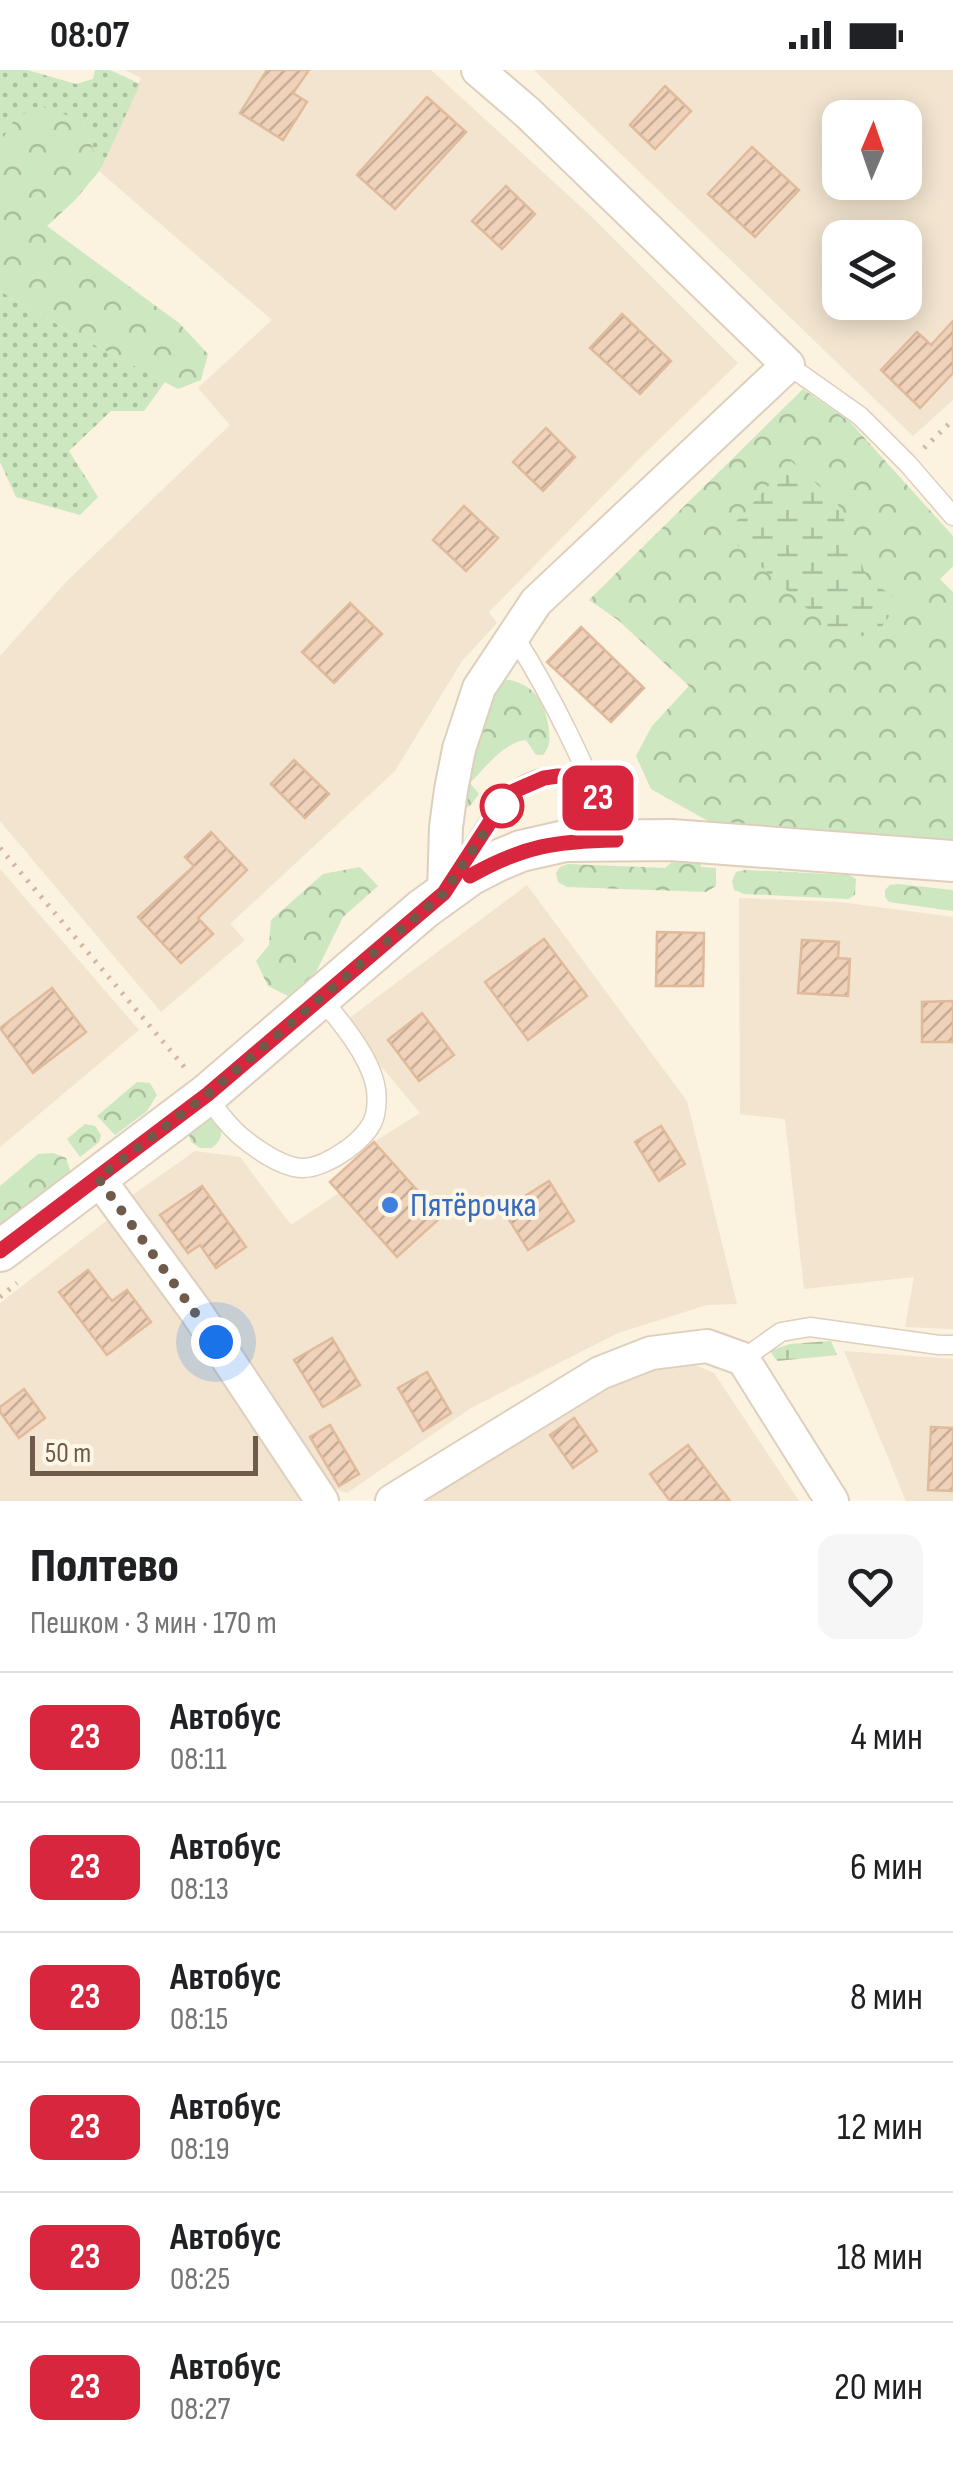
<!DOCTYPE html>
<html lang="ru">
<meta charset="utf-8">
<style>
:root{--surface:#fff;--page:#f6f6f6;--text:#202124;--muted:#757577;--line:#e0e0e0}
body{margin:0;font-family:"Sofia Sans Condensed",sans-serif;background:var(--page);color:var(--text);height:100vh;display:flex;flex-direction:column;font-size:38px;white-space:nowrap}
*{box-sizing:border-box;margin:0}
p{font-size:32px;color:var(--muted)}
.icon{flex:none;width:55px;height:55px;fill:none;stroke:currentColor;stroke-width:2;stroke-linecap:round;stroke-linejoin:round}
.map{position:relative;height:1431px;overflow:hidden}
.side{display:flex;flex-direction:column;background:var(--surface);flex:1}
.side>*{flex:none}
.badge{padding:0 20px;border-radius:15px;font-size:35px;line-height:65px}
.needle{width:65px;rotate:2deg}
.buttons{position:absolute;left:822px;top:30px;display:grid;gap:20px}
.buttons a{display:grid;place-items:center;width:100px;height:100px;border-radius:20px;background:var(--surface);box-shadow:0 5px 25px #0003;font-size:50px}
.scale{position:absolute;left:30px;bottom:25px;width:228px;box-sizing:border-box;padding-left:10px;border:5px solid #705a49;border-top:0;font-size:28px;line-height:35px;white-space:nowrap;color:#705a49;-webkit-text-stroke:8px #fef6e6;paint-order:stroke}
.you{position:absolute;width:50px;height:50px;margin:-25px;border:8px solid #fff;border-radius:50%;background:#1a73e8;box-shadow:0 0 0 15px #1a73e833}
.map>.badge{position:absolute;translate:-50% -50%;box-shadow:0 0 0 5px #fff}
.round{display:grid;place-items:center;flex:none;width:105px;height:105px;border-radius:20px;background:var(--page)}
.head{display:flex;align-items:center;justify-content:space-between;height:170px;padding:0 30px}
h1{font-size:48px;font-weight:800;line-height:75px}
ul{padding:0;list-style:none}
li{display:flex;align-items:center;gap:30px;height:130px;padding:0 30px;border-top:2px solid var(--line)}
li div{flex:1}
li b{display:block;font-size:38px}
li em{font-style:normal}
li .badge{min-width:110px;font-weight:700;text-align:center}
.status{display:flex;justify-content:space-between;align-items:center;height:70px;padding:0 50px;background:var(--surface);direction:ltr}
.status svg{height:28px;fill:currentColor}
.map>svg:first-child{display:block}
.residential{fill:#f2e4cf;fill-rule:evenodd}
.grass{fill:url(#grass-dots)}
.forest{fill:url(#forest-crowns)}
.wetland{fill:url(#wetland-marsh)}
.building{fill:url(#building-hatch);stroke:#e0ba9b;stroke-width:2.5}
.lines{fill:none;stroke-linecap:round;stroke-linejoin:round}
.service-casing{stroke:#decfbd;stroke-width:21}
.minor-casing{stroke:#decfbd;stroke-width:36}
.tertiary-casing{stroke:#decfbd;stroke-width:44}
.path{stroke:#d3b69d;stroke-width:5;stroke-dasharray:2.5 8;stroke-linecap:butt}
.service{stroke:#fff;stroke-width:18}
.minor{stroke:#fff;stroke-width:32}
.tertiary{stroke:#fff;stroke-width:40}
.line-casing{stroke:#fff;stroke-width:22}
.line{stroke:#d7263d;stroke-width:15}
.walk{stroke:#705a49;stroke-width:10;stroke-dasharray:0 18}
.stop-dot{fill:#fff;stroke:#d7263d;stroke-width:5}
.shop-dot{fill:#3f7fe0;stroke:#fef6e6;stroke-width:4}
.labels{text-anchor:middle;dominant-baseline:central;stroke-width:8;stroke-linejoin:round;paint-order:stroke}
.shop-label{font-size:35px;fill:#366cbe;stroke:#fef6e6;text-anchor:start}
</style>
<div class="status"><b>08:07</b><svg viewBox="0 0 49 12"><path d="M0 12V9h3v3zM5 12V6h3v6zM10 12V3h3v9zM15 12V0h3v12zM26 1h20v11H26zM47 4h2v5h-2z"/></svg></div>
<div class="map">
<svg width="953" height="1431" viewBox="0 0 953 1431">
<defs>
<pattern id="grass-dots" width="8" height="8" patternUnits="userSpaceOnUse" patternTransform="scale(2.5)"><rect width="8" height="8" fill="#cde7c0"/><path d="M2 2h.1M6 6h.1" fill="none" stroke="#abbe9e" stroke-width="1.8" stroke-linecap="round"/></pattern>
<pattern id="forest-crowns" width="20" height="18" patternUnits="userSpaceOnUse" patternTransform="scale(2.5)"><rect width="20" height="18" fill="#cde7c0"/><path d="M2 6a3 3 0 1 1 6 0M12 15a3 3 0 1 1 6 0" fill="none" stroke="#abbe9e"/></pattern>
<pattern id="wetland-marsh" width="20" height="14" patternUnits="userSpaceOnUse" patternTransform="scale(2.5)"><rect width="20" height="14" fill="#cde7c0"/><path d="M1 5h8M5 5V1M11 12h8M15 12V8" fill="none" stroke="#abbe9e"/></pattern>
<pattern id="building-hatch" width="6" height="6" patternUnits="userSpaceOnUse" patternTransform="scale(2.5)"><rect width="6" height="6" fill="#efd2b9"/><path d="M-1 1l2-2M0 6l6-6M5 7l2-2" fill="none" stroke="#c6ad98"/></pattern>
</defs>
<rect width="100%" height="100%" fill="#fbf2e0"/>
<!-- residential -->
<g class="residential">
<polygon points="125,0 431,0 591,146 738,293 639,389 489,542 497,553 462,591 395,701 230,854 245,870 161,942 0,751 0,586 67,511 230,355 198,318 272,250 100,102 141,8"/>
<path d="M534 0H953V330L913 366ZM840 48H905V112H840ZM840 168H905V232H840Z"/>
<polygon points="0,799 139,960 0,1077"/>
<polygon points="527,815 687,1031 737,1234 707,1235 618,1263 471,1338 347,1423 333,1418 127,1129 195,1081 240,1087 291,1155 339,1123 330,1112 374,1072 420,1043 344,952"/>
<polygon points="739,828 840,832 953,847 953,1259 905,1257 914,1207 804,1219 785,1049 740,1044"/>
<polygon points="110,1148 306,1431 0,1431 0,1233"/>
<polygon points="844,1281 953,1289 953,1431 906,1431"/>
<polygon points="684,1290 714,1303 799,1431 419,1431 612,1305"/>
</g>
<!-- grass -->
<g class="grass">
<polygon points="0,0 27,0 76,14 93,9 95,0 110,0 140,14 101,99 82,51 0,73"/>
<polygon points="0,221 74,264 165,312 144,341 111,341 69,381 98,427 80,445 16,427 0,392"/>
</g>
<!-- forest -->
<g class="forest">
<polygon points="43,36 82,51 101,99 75,130 47,156 179,253 208,284 201,310 178,319 74,264 0,221 0,73 16,47"/>
<polygon points="803,319 850,352 953,466 953,496 940,509 953,522 953,772 717,756 651,719 636,686 652,656 689,616 618,550 589,530"/>
<path d="M500 609C528 610 544 627 548 654 550 666 551 676 543 685H536L526 670C504 672 485 698 470 713L479 724 470 736 464 738 462 702Z"/>
<polygon points="672,784 699,786 701,797 716,798 716,816 706,822 567,817 558,812 556,803 560,797 568,794 665,798 671,793"/>
<polygon points="360,797 378,816 343,847 316,902 288,926 268,916 256,891 269,875 271,850 323,804"/>
<polygon points="745,800 849,805 856,809 855,825 848,829 744,824 734,820 732,811 736,802"/>
<polygon points="898,814 953,820 953,841 889,832 885,827 885,820 890,815"/>
<polygon points="137,1012 150,1013 157,1025 147,1041 115,1065 97,1046"/>
<path d="M211 1047C224 1054 225 1070 211 1078H200L191 1072 188 1061Z"/>
<polygon points="85,1054 95,1056 101,1065 99,1072 80,1087 67,1069"/>
<polygon points="53,1083 66,1088 70,1100 66,1106 0,1156 0,1116 38,1084"/>
</g>
<!-- wetland -->
<g class="wetland">
<polygon points="791,391 837,432 867,508 900,531 878,562 843,571 725,464"/>
<polygon points="831,1271 837,1285 777,1291 770,1281 790,1274"/>
</g>
<!-- building -->
<g class="building">
<polygon points="267,0 309,0 293,23 307,32 283,70 240,43"/>
<polygon points="665,16 691,41 655,79 630,55"/>
<polygon points="427,27 466,62 395,139 357,105"/>
<polygon points="752,77 799,120 755,167 708,124"/>
<polygon points="506,116 535,144 502,179 472,151"/>
<polygon points="622,244 671,291 640,324 590,278"/>
<polygon points="953,251 953,303 920,338 881,300 917,262 931,275"/>
<polygon points="546,358 575,387 543,421 513,392"/>
<polygon points="464,436 498,468 466,501 433,470"/>
<polygon points="350,533 382,564 334,613 302,582"/>
<polygon points="581,557 644,618 611,652 547,592"/>
<polygon points="294,690 329,724 305,748 271,714"/>
<polygon points="211,762 247,800 198,848 213,864 181,893 138,847 194,796 185,787"/>
<polygon points="657,862 704,863 703,916 656,916"/>
<polygon points="544,869 587,926 528,970 485,912"/>
<polygon points="802,870 839,872 838,888 850,889 848,926 798,923"/>
<polygon points="52,918 86,962 33,1003 0,958"/>
<polygon points="953,931 953,972 922,972 922,932"/>
<polygon points="422,943 454,985 419,1011 388,970"/>
<polygon points="661,1056 685,1094 659,1111 635,1072"/>
<polygon points="374,1072 441,1147 397,1187 330,1112"/>
<polygon points="549,1111 574,1151 528,1180 503,1140"/>
<polygon points="202,1116 246,1177 216,1198 200,1175 188,1183 160,1145"/>
<polygon points="88,1200 112,1231 127,1220 151,1252 107,1285 59,1222"/>
<polygon points="332,1268 360,1315 323,1337 294,1290"/>
<polygon points="427,1302 451,1343 423,1361 398,1318"/>
<polygon points="24,1319 45,1348 19,1368 0,1342 0,1337"/>
<polygon points="574,1348 597,1381 573,1398 550,1365"/>
<polygon points="330,1355 359,1404 339,1416 310,1367"/>
<polygon points="931,1357 953,1358 953,1421 928,1420"/>
<polygon points="688,1375 730,1431 670,1431 650,1404"/>
</g>
<g class="lines">
<!-- service casing -->
<g class="service-casing">
<g id="service">
<polyline points="788,295 860,346 908,394 953,446"/>
<path d="M514 566C555 630 586 699 616 769"/>
<path d="M459 800C473 778 495 736 516 721 537 704 569 701 593 714"/>
<path d="M208 1024C213 1033 218 1043 225 1050 240 1069 279 1098 303 1098 327 1098 370 1068 375 1045 377 1035 377 1023 375 1014 368 984 340 951 321 928"/>
<polyline points="743,1289 781,1262 810,1257 939,1275 953,1275"/>
</g>
</g>
<!-- minor casing -->
<g class="minor-casing">
<g id="minor">
<polyline points="444,823 446,757 451,720 459,679 479,618 536,532 788,295 528,43 478,0"/>
<polyline points="98,1108 195,1240 322,1431"/>
<polyline points="392,1431 600,1303 651,1283 707,1276 743,1289 832,1431"/>
</g>
</g>
<!-- tertiary casing -->
<g class="tertiary-casing">
<polyline id="tertiary" points="0,1181 208,1024 423,839 470,805 497,791 521,781 565,771 671,770 953,791"/>
</g>
<!-- path -->
<g class="path">
<polyline points="924,378 953,350"/>
<polyline points="0,778 186,999"/>
<polyline points="0,1227 17,1213"/>
</g>
<!-- service -->
<use href="#service" class="service"/>
<!-- minor -->
<use href="#minor" class="minor"/>
<!-- tertiary -->
<use href="#tertiary" class="tertiary"/>
</g>
<g class="lines">
<!-- line casing -->
<g class="line-casing">
<path id="line" d="M0 1181 208 1024 444 823 492 749 514 721 544 708 558 706 583 708 592 714 616 770C556 771 523 776 470 806"/>
</g>
<!-- line -->
<use href="#line" class="line"/>
<!-- walk -->
<polyline class="walk" points="216,1272 98,1108 208,1024 444,823 502,736"/>
</g>
<!-- markers -->
<circle class="stop-dot" cx="502" cy="736" r="20"/>
<circle class="shop-dot" cx="390" cy="1135" r="10"/>
<g class="labels">
<!-- shop labels -->
<g class="shop-label">
<text x="410" y="1135">Пятёрочка</text>
</g>
</g>
</svg>
<div class="buttons">
<a><svg class="needle" viewBox="-14 -14 28 28"><path d="M0-13l5 13h-10z" fill="#e53935"/><path d="M0 13l5-13h-10z" fill="#757577"/></svg></a>
<a><svg class="icon" aria-label="layers" viewBox="0 0 24 24"><path d="M12 4l9 5-9 5-9-5zM3 14l9 5 9-5"/></svg></a>
</div>
<div class="scale">50 m</div>
<div class="you" style="left:216px;top:1272px"></div>
<b class="badge" style="left:598px;top:728px;background:#d7263d;color:#fff">23</b>
</div>
<section class="side">
<div class="head"><div><h1>Полтево</h1><p>Пешком · 3 мин · 170 m</p></div><a class="round"><svg class="icon" aria-label="heart" viewBox="0 0 24 24"><path d="M12 20l-8-8c-3-5 5-10 8-4 3-6 11-1 8 4z"/></svg></a></div>
<ul>
<li><span class="badge" style="background:#d7263d;color:#fff">23</span><div><b>Автобус</b><p>08:11</p></div><em>4 мин</em></li>
<li><span class="badge" style="background:#d7263d;color:#fff">23</span><div><b>Автобус</b><p>08:13</p></div><em>6 мин</em></li>
<li><span class="badge" style="background:#d7263d;color:#fff">23</span><div><b>Автобус</b><p>08:15</p></div><em>8 мин</em></li>
<li><span class="badge" style="background:#d7263d;color:#fff">23</span><div><b>Автобус</b><p>08:19</p></div><em>12 мин</em></li>
<li><span class="badge" style="background:#d7263d;color:#fff">23</span><div><b>Автобус</b><p>08:25</p></div><em>18 мин</em></li>
<li><span class="badge" style="background:#d7263d;color:#fff">23</span><div><b>Автобус</b><p>08:27</p></div><em>20 мин</em></li>
</ul>
</section>
